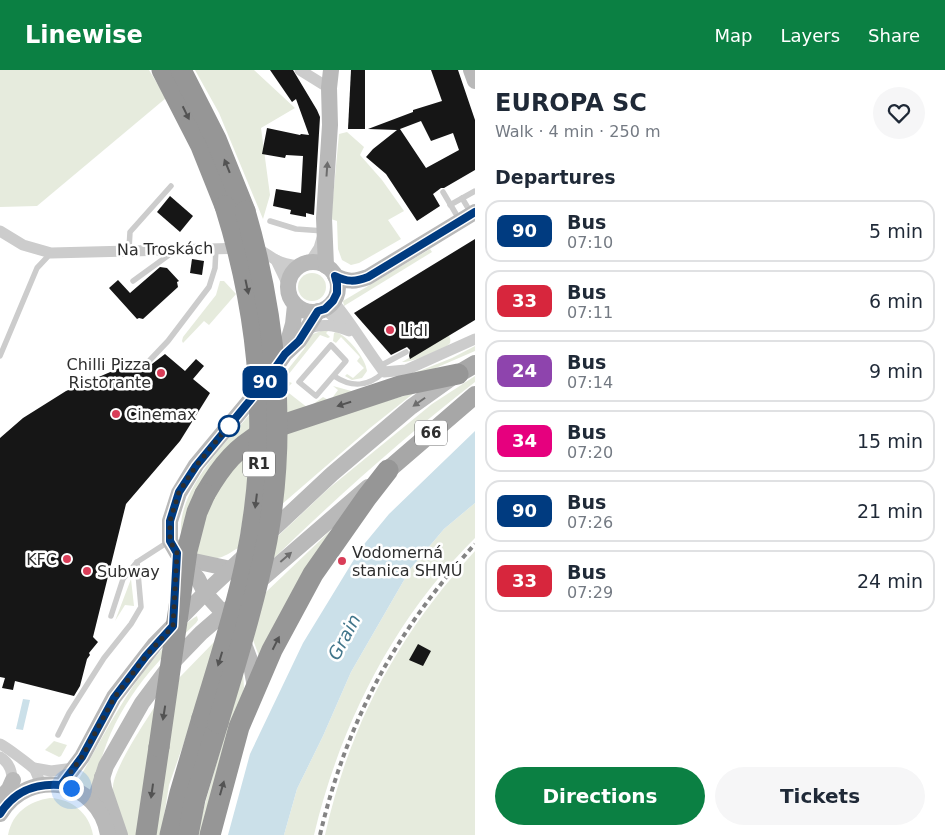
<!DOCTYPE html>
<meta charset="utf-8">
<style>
:root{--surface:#fff;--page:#f6f6f7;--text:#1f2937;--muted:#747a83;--line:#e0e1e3;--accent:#0b8043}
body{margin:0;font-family:"DejaVu Sans",sans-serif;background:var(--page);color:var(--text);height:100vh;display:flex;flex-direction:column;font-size:19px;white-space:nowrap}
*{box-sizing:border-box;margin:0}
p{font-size:16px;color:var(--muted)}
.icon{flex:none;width:28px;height:28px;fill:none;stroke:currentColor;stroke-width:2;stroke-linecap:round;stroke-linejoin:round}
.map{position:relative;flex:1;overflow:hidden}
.sheet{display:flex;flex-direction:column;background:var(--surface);width:470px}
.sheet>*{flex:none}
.badge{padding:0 10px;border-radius:8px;font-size:18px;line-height:32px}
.you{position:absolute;width:25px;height:25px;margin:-12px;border:4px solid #fff;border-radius:50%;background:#1a73e8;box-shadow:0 0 0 8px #1a73e833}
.map>.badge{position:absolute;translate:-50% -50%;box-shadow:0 0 0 2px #fff}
h2{padding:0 20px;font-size:19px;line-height:45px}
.round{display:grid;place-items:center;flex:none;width:52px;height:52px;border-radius:26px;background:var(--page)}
.summary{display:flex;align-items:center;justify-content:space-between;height:85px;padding:0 20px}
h1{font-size:24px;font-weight:800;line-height:38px}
.cta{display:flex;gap:10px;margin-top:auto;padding:10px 20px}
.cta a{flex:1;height:58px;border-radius:30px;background:var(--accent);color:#fff;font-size:20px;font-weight:800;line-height:58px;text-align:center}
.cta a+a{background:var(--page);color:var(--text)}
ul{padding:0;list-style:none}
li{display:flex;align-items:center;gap:15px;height:62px;margin:0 10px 8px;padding:0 10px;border:2px solid var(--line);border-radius:15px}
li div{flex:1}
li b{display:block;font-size:19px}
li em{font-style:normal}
li .badge{min-width:55px;font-weight:700;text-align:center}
header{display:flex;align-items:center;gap:30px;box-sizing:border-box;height:70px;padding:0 25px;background:var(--accent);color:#fff}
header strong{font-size:24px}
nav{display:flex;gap:28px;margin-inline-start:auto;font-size:18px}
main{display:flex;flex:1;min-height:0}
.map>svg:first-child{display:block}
.green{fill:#e6ebdd}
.water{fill:#cbe0e9}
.building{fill:#161616;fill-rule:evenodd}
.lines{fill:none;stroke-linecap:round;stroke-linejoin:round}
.lane{stroke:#ccc;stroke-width:5.5}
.street{stroke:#ccc;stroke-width:11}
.secondary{stroke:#b9b9b9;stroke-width:16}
.primary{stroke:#a7a7a7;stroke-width:18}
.highway{stroke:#969696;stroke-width:21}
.rail{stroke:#848484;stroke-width:4;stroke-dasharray:5 4;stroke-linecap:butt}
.highway-bridge{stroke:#969696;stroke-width:21}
.oneway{fill:#535353}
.oneway2{fill:#6d6d6d}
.line-casing{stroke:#fff;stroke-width:11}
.line{stroke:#003b80;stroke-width:8}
.walk{stroke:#2f2f2f;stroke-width:5;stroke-dasharray:0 9}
.poi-dot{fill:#d93d58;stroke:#fff;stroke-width:2}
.stop-dot{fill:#fff;stroke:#003b80;stroke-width:2.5}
.labels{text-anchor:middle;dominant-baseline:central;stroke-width:5;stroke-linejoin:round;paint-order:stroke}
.shield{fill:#fff;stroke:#6d6d6d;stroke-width:1}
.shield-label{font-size:15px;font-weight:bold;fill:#2f2f2f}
.street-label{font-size:16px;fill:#2f2f2f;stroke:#fff}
.poi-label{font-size:16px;fill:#2f2f2f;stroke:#fff;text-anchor:start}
.water-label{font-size:18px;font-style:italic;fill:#42768b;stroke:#fff}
</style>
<header>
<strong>Linewise</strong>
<nav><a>Map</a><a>Layers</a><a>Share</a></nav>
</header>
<main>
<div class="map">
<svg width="475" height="765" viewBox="0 0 475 765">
<rect width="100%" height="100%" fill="#fff"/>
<!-- green -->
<g class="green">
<polygon points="0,0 149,0 166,28 37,136 0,137"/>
<polygon points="195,0 254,0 295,38 261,58 270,125 263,149 219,43"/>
<polygon points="347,62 364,77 360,85 382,110 404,141 388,150 401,169 359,193 351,195 342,190 338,179 337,151 331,149 339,64"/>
<polygon points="430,179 432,182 344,236 343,231"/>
<circle cx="312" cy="217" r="14"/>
<polygon points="220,211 224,211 236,224 209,255 204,251 183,273 182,271 183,267 216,225"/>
<polygon points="329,260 326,263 330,267 328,268 320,265 284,310 292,313 285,320 308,338 323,327 330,331 338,320 333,316 355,322 422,300 452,288 475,276 475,281 424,303 281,349 281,308 304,279 309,269 313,264 321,261"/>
<path d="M336 262C348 266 366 289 367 301L362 308 352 310 345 306 347 304 353 308 364 298 357 291 360 287 341 267 336 273 333 271 334 263Z"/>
<path d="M449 265C450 269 451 269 450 273 446 280 410 293 402 292Z"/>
<path d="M475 306V312C404 367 337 427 272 490L276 468 328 419 432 334Z"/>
<polygon points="414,323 370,358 281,435 286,360"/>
<path d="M251 343V359L182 471C172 425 224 375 251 343Z"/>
<path d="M250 381 246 430 238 478C220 489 218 491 197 484 202 458 208 427 225 407 232 398 242 389 250 381Z"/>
<path d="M475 433V468C394 548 340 655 314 765H284L297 719 323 666 351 602 411 498 444 459Z"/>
<polygon points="331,460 259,586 253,570 265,523"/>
<path d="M475 481V765H325C350 653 398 565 475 481Z"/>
<polygon points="131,509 134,536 125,535 115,551"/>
<path d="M197 546 198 550 196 553C144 603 104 650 94 724L76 714C107 661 132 606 177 564 183 558 189 550 197 546Z"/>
<polygon points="217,569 188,661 169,715 161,765 153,765 179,608"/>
<polygon points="243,602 244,618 203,765 197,765 206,730"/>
<path d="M159 630 140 765H125C121 750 112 732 113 716 115 696 147 649 159 630Z"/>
<polygon points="54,671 67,675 61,686 59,687 45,680"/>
<path d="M50 728C72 729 89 743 93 765H8C12 743 29 731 50 728Z"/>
</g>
<!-- water -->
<g class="water">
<polygon points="475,361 475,433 444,459 411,498 351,602 323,666 297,719 284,765 228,765 250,684 303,573 361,478 389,444"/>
<polygon points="23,629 30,630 23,660 16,659"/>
</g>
<!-- building -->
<g class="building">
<polygon points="270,0 293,0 317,40 320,47 314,145 306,143 306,147 290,144 291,140 273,136 276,119 301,123 303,86 286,85 285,88 262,84 267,58 300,65 301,64 309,65 296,29 292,32"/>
<polygon points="351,0 365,0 365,59 348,59"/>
<path d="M431 0H458L475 50V100L444 118H441L433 124 440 136 417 151 386 104 366 87 373 79 397 60 368 59 413 42V40L442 31ZM421 51 431 71 453 63 459 80 426 98 400 59Z"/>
<polygon points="170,126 193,146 180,162 157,142"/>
<polygon points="475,169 475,250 410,289 409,286 410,280 407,277 391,285 354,243"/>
<polygon points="192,189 204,191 202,205 190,203"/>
<polygon points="160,197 167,198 179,211 177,212 178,217 143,249 139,248 137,249 109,218 118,210 130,223"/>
<polygon points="165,284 185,301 196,289 204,296 193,309 210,323 180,371 126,434 93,567 98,572 89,583 90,585 87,589 80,616 74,626 15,611 13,620 2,618 5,608 0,607 0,368 23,348 66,321 122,297 146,291 148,294 152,294"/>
<polygon points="418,574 431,581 423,596 409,590"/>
</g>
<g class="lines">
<!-- lane -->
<g class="lane">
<polyline points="443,122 459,149"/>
<polyline points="462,128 471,143"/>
<polyline points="450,135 475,121"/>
<polyline points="270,151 296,159 324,161"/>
<polyline points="129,179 130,162 171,116"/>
<polyline points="133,211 173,182"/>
<polygon points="331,275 346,291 316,326 299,312"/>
<polyline points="0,286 37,198 51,183"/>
<polyline points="150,290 168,271 209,217 215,198 216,178"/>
<polyline points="380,296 406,282"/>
<path d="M334 306C352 318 368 317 384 302"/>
<polyline points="111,546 123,509 137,492 168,472"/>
<polyline points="58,665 69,643 104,588 131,554 141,537 137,492"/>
</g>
<!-- street -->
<g class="street">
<polyline points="300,0 329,18"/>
<path d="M0 161 23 175 51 183 248 178C265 180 263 183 276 190 283 194 292 195 300 196"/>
<polyline points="276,190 288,215"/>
<polyline points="310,192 319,178 322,168"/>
<path d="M333 231C352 253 366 279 384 302L406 300 475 269"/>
<polyline points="325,239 345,258"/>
<path d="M306 259C322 253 334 255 349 261"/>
<path d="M0 674C6 677 32 696 35 700 37 704 39 710 41 715"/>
<path d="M0 687C11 694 12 703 13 715"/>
<polyline points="34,698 51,701 74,698"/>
</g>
<!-- secondary -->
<g class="secondary">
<polyline points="471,0 475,11"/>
<circle cx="313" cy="217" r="25"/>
<polyline points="326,196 324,148 330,55 329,18 331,0"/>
<path d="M335 206C347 212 355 212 368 207L475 142"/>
<polyline points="285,282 293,254 295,235"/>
<polyline points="179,484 194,491 231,499"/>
<polyline points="256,514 368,417"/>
<polyline points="255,617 250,590 244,574 224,544 205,523 198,509 177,483 170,471 170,451 179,423 196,395 266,311 285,284 299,271 318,241"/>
<polyline points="102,707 104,718 120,765"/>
<polyline points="61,715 82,687 114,627 155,574 205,523 332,404 411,337 453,307"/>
<polyline points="0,729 9,719 13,710"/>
<polyline points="94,733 106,696 142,633 172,593 201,563 238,531"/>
<path d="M0 744C29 696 99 709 108 765"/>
</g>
<!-- primary -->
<g class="primary">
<polyline points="458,304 475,294"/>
<polyline points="388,400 475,325"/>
</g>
<!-- highway -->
<g class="highway">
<polyline points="162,0 201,76 225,136"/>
<polyline points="181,0 216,69 245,141"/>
<path d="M205 424C223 393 236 378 267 360L400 316 458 304"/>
<polyline points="146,765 159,677"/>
<polyline points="170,765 180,723 202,648"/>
<polyline points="188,765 195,729 218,653"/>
<polyline points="210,765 239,657 272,580 313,504 367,427 388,400"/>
</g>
<!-- rail -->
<path class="rail" d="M320 765C347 650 396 561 475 474"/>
<!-- highway-bridge -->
<g class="highway-bridge">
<path d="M202 648C217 598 234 547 245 495 271 373 262 254 225 136"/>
<path d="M218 653C236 592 255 532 267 470 287 361 276 247 245 141"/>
<polyline points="159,677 187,481 197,442 205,424"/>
</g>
</g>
<!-- one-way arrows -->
<defs><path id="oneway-solid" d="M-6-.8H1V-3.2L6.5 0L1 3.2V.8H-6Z" transform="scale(1.25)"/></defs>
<g class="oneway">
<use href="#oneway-solid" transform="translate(186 43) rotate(64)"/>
<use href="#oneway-solid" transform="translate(227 96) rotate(-112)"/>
<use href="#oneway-solid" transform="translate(247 217) rotate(78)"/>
<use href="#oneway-solid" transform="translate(344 334) rotate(162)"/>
<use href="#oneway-solid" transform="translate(256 431) rotate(97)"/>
<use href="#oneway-solid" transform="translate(276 573) rotate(-63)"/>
<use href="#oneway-solid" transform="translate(220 589) rotate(107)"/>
<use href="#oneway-solid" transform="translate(164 643) rotate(99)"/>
<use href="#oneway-solid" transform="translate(222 718) rotate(-74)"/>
<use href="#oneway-solid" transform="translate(152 721) rotate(98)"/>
</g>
<g class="oneway2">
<use href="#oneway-solid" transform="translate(327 99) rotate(-86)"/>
<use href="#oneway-solid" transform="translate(419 332) rotate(145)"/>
<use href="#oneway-solid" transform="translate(286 487) rotate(-41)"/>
</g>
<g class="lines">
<!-- line casing -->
<g class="line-casing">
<path id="line" d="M0 744C14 721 36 713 61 715L82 687 114 628 146 586 173 556 177 483 170 471V451L179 422 196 396 266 311 285 284 299 271 318 241 325 239 333 231 337 223V214L335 206C347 212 355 212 368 207L475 142"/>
</g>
<!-- line -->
<use href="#line" class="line"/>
<!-- walk -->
<polyline class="walk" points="71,718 61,715 82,687 114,628 146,586 173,556 177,483 170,471 170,451 179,422 196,396 231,353 229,356"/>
</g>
<!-- markers -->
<g class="poi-dot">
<circle cx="390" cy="260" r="5"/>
<circle cx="161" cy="303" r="5"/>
<circle cx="116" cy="344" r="5"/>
<circle cx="67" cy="489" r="5"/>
<circle cx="342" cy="491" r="5"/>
<circle cx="87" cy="501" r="5"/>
</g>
<circle class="stop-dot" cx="229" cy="356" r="10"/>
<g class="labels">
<!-- shield labels -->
<g class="shield">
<rect x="415" y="350.5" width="32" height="25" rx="4"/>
<rect x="243" y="381.5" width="32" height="25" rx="4"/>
</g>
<g class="shield-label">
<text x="431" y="363">66</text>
<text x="259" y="394">R1</text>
</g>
<!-- street labels -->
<g class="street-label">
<text transform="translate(165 179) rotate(-1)">Na Troskách</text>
</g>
<!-- poi labels -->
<g class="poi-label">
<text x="400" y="260">Lidl</text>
<text x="151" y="294" text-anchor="end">Chilli Pizza<tspan x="151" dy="18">Ristorante</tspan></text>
<text x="126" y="344">Cinemax</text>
<text x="352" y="482">Vodomerná<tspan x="352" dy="18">stanica SHMÚ</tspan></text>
<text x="57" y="489" text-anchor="end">KFC</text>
<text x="97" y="501">Subway</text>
</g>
<!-- water labels -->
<g class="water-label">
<text transform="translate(344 567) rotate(-62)">Grain</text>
</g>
</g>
</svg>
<div class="you" style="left:71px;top:718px"></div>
<b class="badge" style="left:265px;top:312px;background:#003b80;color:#fff">90</b>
</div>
<section class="sheet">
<div class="summary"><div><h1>EUROPA SC</h1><p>Walk · 4 min · 250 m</p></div><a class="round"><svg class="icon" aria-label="heart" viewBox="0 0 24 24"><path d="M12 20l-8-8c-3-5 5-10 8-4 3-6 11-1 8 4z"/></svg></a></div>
<h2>Departures</h2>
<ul>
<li><span class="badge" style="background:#003b80;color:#fff">90</span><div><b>Bus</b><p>07:10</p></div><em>5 min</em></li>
<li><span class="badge" style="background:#d7263d;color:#fff">33</span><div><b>Bus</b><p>07:11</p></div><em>6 min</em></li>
<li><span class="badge" style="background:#8e44ad;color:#fff">24</span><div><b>Bus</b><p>07:14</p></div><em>9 min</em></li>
<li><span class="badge" style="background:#e6007e;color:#fff">34</span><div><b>Bus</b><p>07:20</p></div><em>15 min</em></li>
<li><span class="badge" style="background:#003b80;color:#fff">90</span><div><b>Bus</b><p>07:26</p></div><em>21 min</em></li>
<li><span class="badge" style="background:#d7263d;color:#fff">33</span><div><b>Bus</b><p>07:29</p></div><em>24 min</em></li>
</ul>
<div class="cta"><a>Directions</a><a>Tickets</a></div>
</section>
</main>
